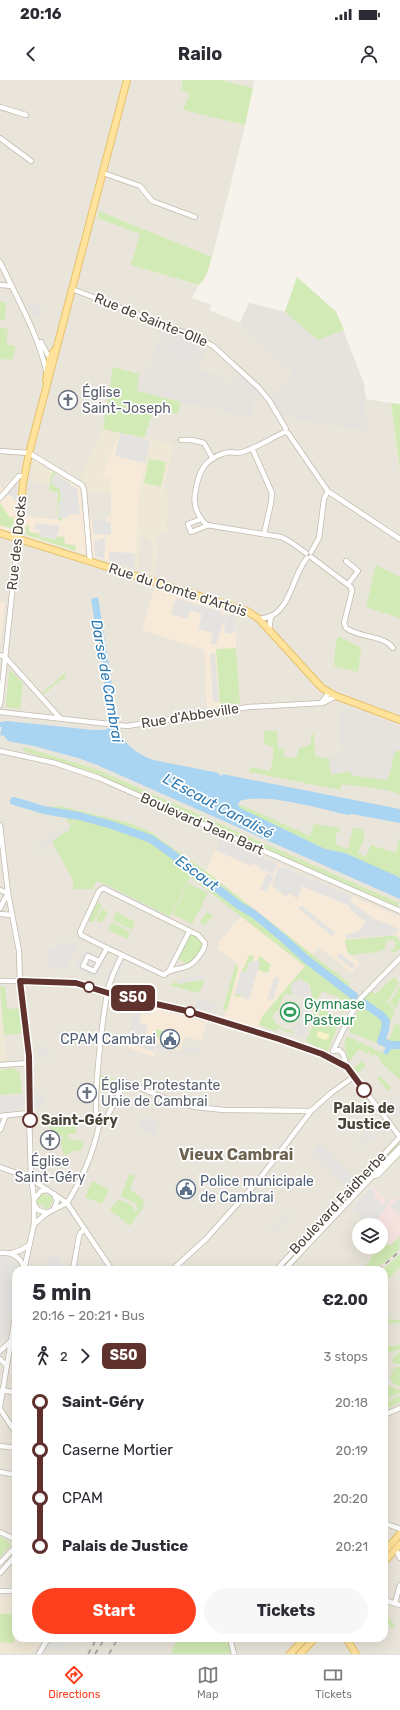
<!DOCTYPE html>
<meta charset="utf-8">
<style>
:root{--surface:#fff;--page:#f7f7f7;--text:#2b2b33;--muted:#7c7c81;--line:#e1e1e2;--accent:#fc3f1d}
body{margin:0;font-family:Rubik,sans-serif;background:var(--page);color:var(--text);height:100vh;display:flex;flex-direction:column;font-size:15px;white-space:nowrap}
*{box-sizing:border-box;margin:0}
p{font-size:13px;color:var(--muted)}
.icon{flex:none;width:22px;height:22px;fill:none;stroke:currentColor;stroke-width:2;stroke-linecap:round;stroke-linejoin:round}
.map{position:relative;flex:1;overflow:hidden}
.drawer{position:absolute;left:12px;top:1186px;width:376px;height:376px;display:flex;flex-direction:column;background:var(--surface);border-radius:12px;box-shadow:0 4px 16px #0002}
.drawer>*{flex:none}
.badge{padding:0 8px;border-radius:6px;font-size:14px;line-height:26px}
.controls{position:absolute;left:352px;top:1138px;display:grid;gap:8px}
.controls a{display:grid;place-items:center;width:36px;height:36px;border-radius:50%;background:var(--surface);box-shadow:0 4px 16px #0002;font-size:20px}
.map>.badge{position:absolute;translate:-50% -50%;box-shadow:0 0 0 2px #fff}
.legs{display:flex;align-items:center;gap:6px;height:44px;padding:0 20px;font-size:13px}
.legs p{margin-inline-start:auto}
.summary{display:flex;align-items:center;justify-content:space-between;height:68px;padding:0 20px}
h1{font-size:22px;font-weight:700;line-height:30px}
.button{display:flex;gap:8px;margin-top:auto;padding:8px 20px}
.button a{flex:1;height:46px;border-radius:24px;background:var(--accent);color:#fff;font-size:16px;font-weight:700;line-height:46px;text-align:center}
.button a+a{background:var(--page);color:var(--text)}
ul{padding:0 20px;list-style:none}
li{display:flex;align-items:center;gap:14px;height:48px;font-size:15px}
li i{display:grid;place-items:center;width:6px;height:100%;margin:0 5px;background:currentColor}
li i::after{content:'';width:10px;height:10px;margin:-5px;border:3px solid;border-radius:50%;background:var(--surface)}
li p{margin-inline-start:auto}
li:first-child i{background:linear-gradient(#0000 50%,currentColor 0)}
li:last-child i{background:linear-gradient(currentColor 50%,#0000 0)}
.status{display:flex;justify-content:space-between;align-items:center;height:28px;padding:0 20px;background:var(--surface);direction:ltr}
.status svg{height:11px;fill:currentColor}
header{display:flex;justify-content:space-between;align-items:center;height:52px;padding:0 20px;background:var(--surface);font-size:18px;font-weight:700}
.dock{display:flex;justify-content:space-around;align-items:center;height:56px;border-top:1px solid var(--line);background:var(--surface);font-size:11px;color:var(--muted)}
.dock a{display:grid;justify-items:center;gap:2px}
.dock .current{color:var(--accent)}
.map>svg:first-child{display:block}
.residential{fill:#eae5da;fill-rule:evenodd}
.commercial{fill:#f7ead8}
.industrial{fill:#e6e2dd}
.education{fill:#efe8d6}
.medical{fill:#f6e3e0}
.green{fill:#d2eab5}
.sand{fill:#f9efc9}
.parking{fill:#e5e3e0}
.water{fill:#a9d4f2}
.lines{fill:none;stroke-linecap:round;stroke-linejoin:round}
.river{stroke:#a9d4f2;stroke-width:8}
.minor-casing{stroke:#c2bbae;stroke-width:6}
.major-casing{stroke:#e6c16a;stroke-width:8}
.minor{stroke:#fff;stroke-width:4.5}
.major{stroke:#ffe39c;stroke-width:6}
.rail{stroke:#9a9a9a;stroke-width:1.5;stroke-dasharray:5 5;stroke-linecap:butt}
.line-1-casing{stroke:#fff;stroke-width:9}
.line-1{stroke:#60322d;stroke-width:6}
.stop-1-dot{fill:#fff;stroke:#60322d;stroke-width:2}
.labels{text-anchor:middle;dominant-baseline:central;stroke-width:3.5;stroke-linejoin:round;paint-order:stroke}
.street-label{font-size:14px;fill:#4b4439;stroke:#fff}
.worship-label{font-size:14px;fill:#5b616d;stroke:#fff;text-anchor:start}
.leisure-label{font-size:14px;fill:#27864d;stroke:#fff;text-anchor:start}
.service-label{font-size:14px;fill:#4e5e75;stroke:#fff;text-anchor:end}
.stop-label{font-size:14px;font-weight:bold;fill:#4b4439;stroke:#fff}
.water-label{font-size:15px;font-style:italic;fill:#2e7ab2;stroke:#fff}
.quarter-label{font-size:16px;font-weight:bold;fill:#6e6250;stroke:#fff}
</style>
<div class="status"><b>20:16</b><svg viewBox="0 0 49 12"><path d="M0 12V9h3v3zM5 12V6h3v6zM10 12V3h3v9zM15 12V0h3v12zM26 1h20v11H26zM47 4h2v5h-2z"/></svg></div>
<header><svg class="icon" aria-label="back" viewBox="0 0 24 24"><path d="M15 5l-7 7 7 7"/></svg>Railo<svg class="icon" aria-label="person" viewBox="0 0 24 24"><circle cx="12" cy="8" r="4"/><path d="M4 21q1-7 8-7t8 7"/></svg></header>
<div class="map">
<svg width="400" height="1574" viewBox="0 0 400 1574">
<rect width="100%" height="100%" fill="#f6f3ec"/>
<!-- residential -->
<g class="residential">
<path d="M0 0H183L181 9 191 15 185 24 183 30 245 45 228 116 212 177 99 131 97 138 140 154 132 185 199 205 192 218 212 225 209 230 240 243 249 223 285 232 297 197 336 232 364 304 366 319 391 323 400 391V1574H0V565L5 523 0 522V453L13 450 25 453 27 456 134 489 140 405 150 360 119 353 102 397 111 399V437L83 440 80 408 49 411 58 412 57 425 58 440 15 435 18 400 1 409 0 404ZM359 1145H381V1167H359ZM16 1190H384V1558H16Z"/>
<polygon points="221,0 254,0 253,8"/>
</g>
<!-- commercial -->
<g class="commercial">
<polygon points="119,352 150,359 140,405 134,489 27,456 25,453 13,450 0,453 0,404 2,409 10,400 18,400 15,435 58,440 57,425 58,412 49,411 50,398 53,392 80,408 83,440 111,437 111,399 102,398"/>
<polygon points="155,506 234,531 240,623 207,628 204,570 142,550"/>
<polygon points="0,522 5,523 0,565"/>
<polygon points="220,758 400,837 400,855 398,857 389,856 346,860 348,874 360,883 352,893 319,867 312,875 206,791"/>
<polygon points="241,836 305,887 262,937 258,949 224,938 226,930 223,929 236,883 217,868 220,865 218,863"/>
<polygon points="138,923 206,943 201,961 185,956 180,971 165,966 163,971 156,970 154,977 133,970 128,967 130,958 127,957"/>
</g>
<!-- industrial -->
<g class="industrial">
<polygon points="297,197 336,232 364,304 367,351 282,336 278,339 263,316 253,323 250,337 137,311 139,297 142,298 151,283 161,256 158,254 160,247 207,266 197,289 223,297 221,301 231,306 242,295 257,309 265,309 270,317 280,311 293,297 292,290 240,243 249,223 285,232"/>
<polygon points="339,628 350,628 400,647 400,670 395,673 388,700 353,696 349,691 331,695 329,679 335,675 342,674"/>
</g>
<!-- education -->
<g class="education">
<polygon points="103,349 119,352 102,397 111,399 111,414 88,412 87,404 80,399"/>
<polygon points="150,359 173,364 164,410 168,413 166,454 157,452 156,483 153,495 150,494 153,482 153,461 147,460 147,454 141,454 138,483 139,485 138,490 135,489 140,405"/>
<polygon points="35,380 53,392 50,398 49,403 31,401 33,381"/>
<polygon points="0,909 7,981 0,982"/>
<polygon points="0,1517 16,1517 16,1558 41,1558 32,1574 0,1574"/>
</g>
<!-- medical -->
<polygon class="medical" points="372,1106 389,1122 395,1117 400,1121 400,1156 390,1165 381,1156 381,1145 369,1145 351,1129"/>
<!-- green -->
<g class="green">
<polygon points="183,0 221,0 253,8 245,45 183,30 185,24 190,15 181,9"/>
<polygon points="99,131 212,177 206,196 199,205 131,185 140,154 97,138"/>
<polygon points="297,197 336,232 344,250 318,260 285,232"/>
<polygon points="0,222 6,222 5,240 0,240"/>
<polygon points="0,248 8,249 6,265 16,266 12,280 0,279"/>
<polygon points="113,287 139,294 137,311 181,322 178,334 154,329 144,358 103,349"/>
<polygon points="391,323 400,324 400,391"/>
<polygon points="149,379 166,382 161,407 144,403"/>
<polygon points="53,392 56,394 51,399 60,409 61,422 58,422 60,438 62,438 62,441 58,440 57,425 58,412 49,411 50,398"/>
<polygon points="0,423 10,438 14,436 13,449 0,445"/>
<polygon points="28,445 29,446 29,452 39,454 39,457 56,459 57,456 64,457 65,464 75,465 76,471 27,455 25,453 26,446"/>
<polygon points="376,485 400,497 400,538 366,527"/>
<polygon points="339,556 361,568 358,592 334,586 336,561"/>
<polygon points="236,568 240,623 220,626 216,569"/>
<polygon points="11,591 23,603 20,629 7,627 6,625 9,592"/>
<polygon points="65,593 66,599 60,600 44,614 42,613"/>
<polygon points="264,651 277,651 278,669 284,669 284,677 296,678 299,668 310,665 312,654 314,654 315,676 329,679 331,695 349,691 353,696 388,700 395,672 400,670 400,714 387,710 342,704 340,710 249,692 250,687 270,691 273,679 273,666 267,666 264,661"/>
<polygon points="24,667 98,690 399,823 398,827 95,693 23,671"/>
<polygon points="238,725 246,727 310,756 314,744 340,748 339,753 336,753 335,762 337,763 337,765 348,769 353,748 363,749 365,757 358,773 366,777 371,765 396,773 400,756 400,799 345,773 325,769 239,728"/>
<path d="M60 726 130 743 152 753 208 793 350 904 347 907 357 914 358 918 362 919 369 910 376 914 394 897 399 902 389 921H386L395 930 383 961 377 963 349 952 359 929 354 921 348 920 343 933 342 932 346 922 338 919V917L322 911 320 916 319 915 316 922 313 921 310 905 299 898 298 901C291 903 291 906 292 913L296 915 284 914 278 931 274 933 272 938 276 940 275 943 282 948 294 952 293 954 278 948 275 951 259 945 262 937 305 886 190 797 170 837 97 801 93 809H73V800L52 762 65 752 69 751V748L75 740 74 739 71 745 66 740 68 737 41 733 42 727Z"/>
<polygon points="188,803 208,813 192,844 173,834"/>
<polygon points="97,822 102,825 93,843 88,840"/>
<polygon points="102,829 108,832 102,843 96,840"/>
<polygon points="117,832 135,842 132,850 113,840"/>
<polygon points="207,832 213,836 205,845 200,841"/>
<polygon points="112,842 130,852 127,859 108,850"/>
<polygon points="191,854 203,861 204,868 193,881 187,884 178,879"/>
<polygon points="389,856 395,856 400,862 400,868 394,873 390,869 395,869 394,866 397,866 394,860 387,860 387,863 385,863 385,870 379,870 375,874 373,872 351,875 347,871 345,860"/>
<polygon points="249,875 254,876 252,883 249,882 239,914 242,917 235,916 234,914 237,914 244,892 241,891 242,890 243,890"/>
<polygon points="260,876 271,885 268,893 258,890 260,882 257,881"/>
<polygon points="236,883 238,889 227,930 223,929"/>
<polygon points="200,900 204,901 200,912 195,911 194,912 169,905 176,902 179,904"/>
<polygon points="0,906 5,907 7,929 19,928 22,953 4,955"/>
<polygon points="400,906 400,918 396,928 390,923"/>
<polygon points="313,924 319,928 316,937 333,943 337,947 328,971 306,962 314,942 317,943 318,940 314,938"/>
<polygon points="320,929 335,935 332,942 318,937"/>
<polygon points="395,944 400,945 400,1000 380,982 382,980 376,975 373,974 370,977 369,976 371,973 369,971 366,974 359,969 349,982 344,964 347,956 387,975 392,968 388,962"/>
<polygon points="156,949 166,952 164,959 154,956"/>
<polygon points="362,981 366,986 358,993 354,988"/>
<polygon points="14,988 20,993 22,1013 0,1015 0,990"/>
<polygon points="100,995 115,999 114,1001 117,1004 112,1013 99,1010"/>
<polygon points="380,996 391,1007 387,1011 377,998"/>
<polygon points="75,1040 76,1054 68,1054 67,1057 69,1057 70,1060 83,1061 83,1066 81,1068 81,1072 76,1070 64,1076 61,1065 61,1059 63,1059 62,1055 56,1056 52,1053 48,1042"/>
<polygon points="398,1063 399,1064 281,1190 279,1190"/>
<polygon points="129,1094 135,1096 130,1109 145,1121 142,1125 144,1126 130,1146 110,1130 116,1122 119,1120 131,1124 136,1132 138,1130 135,1123 121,1116"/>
<polygon points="92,1101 109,1109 102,1124 85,1117"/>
<polygon points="44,1113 48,1116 51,1116 53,1120 50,1127 45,1129 44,1125 37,1124 37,1117"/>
<polygon points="400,1156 399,1170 375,1190 361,1190 370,1181 371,1176 381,1171 382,1166 384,1164 391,1165"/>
<polygon points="400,1174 400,1187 384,1203 384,1190 382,1190"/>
<polygon points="389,1239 400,1240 400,1243 385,1244 384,1240"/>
<polygon points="400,1265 400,1269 384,1274 384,1266"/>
<polygon points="400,1272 400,1284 394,1284 392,1280 394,1276"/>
<polygon points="397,1287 400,1287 400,1307 393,1303 390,1297 394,1288"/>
<polygon points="384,1304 400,1310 400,1313 384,1320"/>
<polygon points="400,1316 400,1322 384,1330 384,1323"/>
<polygon points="0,1456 12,1464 0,1477"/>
<polygon points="384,1530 395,1547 392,1549 384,1537"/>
<polygon points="0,1534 15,1534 14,1563 0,1562"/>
<polygon points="178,1558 227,1558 231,1574 171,1574"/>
</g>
<!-- sand -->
<polygon class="sand" points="317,951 329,954 329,958 325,960 317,957"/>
<!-- parking -->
<g class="parking">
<polygon points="28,224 37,224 37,226 41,226 40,235 35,237"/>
<polygon points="182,257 194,262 188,276 175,270"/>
<polygon points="120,353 150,360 145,383 115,376"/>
<polygon points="56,394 71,404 70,406 77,408 80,434 67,435 67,438 59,438 58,422 61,422 60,409 50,403 52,400 51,399"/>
<polygon points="15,400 18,402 16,422 11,415 8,416 4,413"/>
<polygon points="106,438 106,442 111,442 111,455 93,454 92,439"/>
<polygon points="36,443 60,446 56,459 39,457 40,450 33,449"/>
<polygon points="103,458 106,458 104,479 95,476 94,461"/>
<polygon points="109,472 135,473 134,489 109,481"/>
<polygon points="176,518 222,532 221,534 223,535 234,534 235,552 232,552 232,554 225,553 224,543 227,542 224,540 216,565 210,563 213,553 198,549 202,534 190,531 187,539 171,534"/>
<polygon points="215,573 219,622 213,622 210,574"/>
<polygon points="68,744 70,746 39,772 37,769"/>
<polygon points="220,759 278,784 273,794 259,788 259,786 253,783 251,786 215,770"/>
<polygon points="278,787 284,787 352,816 350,821 373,838 399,849 396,855 346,859 345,855 358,852 366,842 351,830 349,826 302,806 297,819 290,813 286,817 272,806"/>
<polygon points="267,793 274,796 267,812 260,809"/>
<polygon points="105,804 170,837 167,841 103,808"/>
<polygon points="301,825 335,853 332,856 298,828"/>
<polygon points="72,862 77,863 68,882 66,882 66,884 69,884 69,889 50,888 50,882 48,882 49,870 58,868 58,864"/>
<polygon points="85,869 100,877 102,873 107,875 96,898 75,890"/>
<polygon points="340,873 355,885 352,889 337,877"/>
<polygon points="117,876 125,880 117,903 111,901 109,907 102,905"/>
<polygon points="254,880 260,882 249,920 235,913 241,891 246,893 249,882 253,883"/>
<polygon points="199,895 204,897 203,900 199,899 180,904 177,901"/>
<polygon points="278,897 279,900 273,920 272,919 267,921 274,898"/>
<polygon points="297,898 308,904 311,925 310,934 312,935 304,957 297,954 298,951 295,950 305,923 305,920 292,913 291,905 293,902 298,901"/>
<polygon points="122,907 140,911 138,919 120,915"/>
<polygon points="197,919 215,924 212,932 194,928"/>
<polygon points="138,923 153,928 151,935 142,933 139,943 148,945 144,959 165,966 163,971 155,969 154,972 132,964 134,960 127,957"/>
<polygon points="188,965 200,969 198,975 186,971"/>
<polygon points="48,967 49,977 39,978 38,968"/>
<polygon points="32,1014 43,1015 44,1028 33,1029"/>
<polygon points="23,1015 24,1029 0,1033 0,1017"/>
<polygon points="393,1019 400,1026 400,1032 397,1038 386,1024"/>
<polygon points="143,1036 159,1043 155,1056 138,1049"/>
<polygon points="362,1041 371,1051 369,1053 375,1058 372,1061 368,1057 359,1066 356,1063 365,1054 357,1046"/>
<polygon points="321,1064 354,1099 347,1106 313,1071"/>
<polygon points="370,1108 375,1113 373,1115 383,1125 387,1121 389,1123 387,1128 372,1145 369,1145 351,1129"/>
<polygon points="397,1119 400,1121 400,1135 390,1126"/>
<polygon points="286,1133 291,1135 274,1153 270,1149"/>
<polygon points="0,1175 6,1175 15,1179 19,1190 16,1190 16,1206 7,1258 0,1262 0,1179 13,1182 14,1180 0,1178"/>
<polygon points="49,1176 62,1178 60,1190 47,1190"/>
<polygon points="52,1558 68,1558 59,1573 47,1566"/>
</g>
<!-- water -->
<g class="water">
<path d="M98 517 117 637H114C117 658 134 673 153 680L214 692 218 693 220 695 223 696 222 694 400 729V743L352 734 348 735C322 729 264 712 240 721L238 725 240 728 325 769 345 773 399 797 400 799V819L97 685 78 678 34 666 8 661 4 656 0 655 2 647H0V642L7 641 93 650H105L111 646 91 519Z"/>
<polygon points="388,962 400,962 400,968 392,968 387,975 383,973"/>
</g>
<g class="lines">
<!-- river -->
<g class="river">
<polyline points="14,721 44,730 79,736 112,745 151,759 168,771 240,826 254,834 283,858 306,879 354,916"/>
<polyline points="362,922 381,935 386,941 385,950 381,961 390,965 400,965"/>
</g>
<!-- minor casing -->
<g class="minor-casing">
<g id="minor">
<polyline points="0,27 26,35"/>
<polyline points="0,58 31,81"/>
<polyline points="103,93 140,106 152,121 195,137"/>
<path d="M0 182C17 218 37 252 46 290"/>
<polyline points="0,205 12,206"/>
<polyline points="72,209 196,257 213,266 258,307 269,320 286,349"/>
<polyline points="41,262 51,281"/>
<path d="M285 352C271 358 258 367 243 372 237 374 231 371 225 373 203 379 198 394 195 414 193 425 198 438 207 445L281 457 289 461 306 473"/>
<polyline points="288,353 327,410"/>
<polyline points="181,360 192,360 204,363 213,379"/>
<polyline points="252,368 272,413 271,423 264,454"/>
<polyline points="0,371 29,373 82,405 84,410 90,481"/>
<polyline points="329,412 400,459"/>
<polyline points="0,418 19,396 24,396"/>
<polyline points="201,439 188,444 191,452 209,445"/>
<polyline points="311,472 319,458 324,419 327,413"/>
<path d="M311 477 351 507 352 511 344 543 346 548C359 558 384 555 393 568"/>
<polyline points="346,481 358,491 348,504"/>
<path d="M259 539C263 538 267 538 271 536 291 527 293 494 307 478"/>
<polyline points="269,550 271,536"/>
<polyline points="0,575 5,577 60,638"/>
<polyline points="321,623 329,613"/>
<polyline points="0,625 18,458"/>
<polyline points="0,632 127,646 249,627 323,623 336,616"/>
<polyline points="0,671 55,683 99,698 400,831"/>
<polyline points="0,745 8,813 19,871 20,906 29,978 29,1033 31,1095 34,1119 34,1144 24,1190"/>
<polyline points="0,810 8,813"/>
<polyline points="0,828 8,813"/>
<polyline points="0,834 12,835"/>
<path d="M107 868 81 855 80 852 99 811 103 808 198 855 205 863C205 870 195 883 188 886 179 890 171 888 164 895L122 875"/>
<path d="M99 881 88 876 83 886 94 891 107 868 122 875C117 885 112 896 109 906 104 925 90 1033 99 1046"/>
<polyline points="169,891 189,852"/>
<polyline points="0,901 44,901 76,903 108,913 191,933 279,959 321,975 347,987 400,1057 276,1190"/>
<polyline points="333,971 350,936 360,919 400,878"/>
<polyline points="333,971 339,970 343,974 347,987"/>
<polyline points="0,985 29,983"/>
<polyline points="0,1036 29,1033"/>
<polyline points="99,1046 107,1037 125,1002 167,1019 195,1027 224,1030 311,1031"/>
<polyline points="0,1050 6,1035"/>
<polyline points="0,1087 32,1099"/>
<polyline points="374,1096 378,1095 400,1072"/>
<polyline points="32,1097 37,1103 67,1123 112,1190"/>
<polyline points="35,1118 41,1111 48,1110"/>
<path d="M67 1123C83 1097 92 1076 99 1046"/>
<polyline points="34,1124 38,1130 47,1133"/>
<polyline points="54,1129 57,1121 54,1114"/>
<polyline points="34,1144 47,1133 67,1123"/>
<path d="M0 1173C12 1172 20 1176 24 1188"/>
<polyline points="12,1173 21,1170 29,1165"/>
<polyline points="73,1190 79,1156 81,1152 84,1150"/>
<polyline points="172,1190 206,1159 258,1101 311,1031 331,1013 355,996"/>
<polyline points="284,1190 400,1067"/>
<polyline points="0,1271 10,1262"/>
<polyline points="0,1279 6,1285"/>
<polyline points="2,1310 16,1313"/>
<polyline points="0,1327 16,1231"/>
<polyline points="0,1329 16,1353"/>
<polyline points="384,1335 400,1328"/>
<polyline points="0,1366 16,1368"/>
<polyline points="0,1392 16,1395"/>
<polyline points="384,1443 400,1449"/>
<polyline points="0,1452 16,1460"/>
<polyline points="396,1469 400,1478"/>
<polyline points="0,1483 16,1466"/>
<polyline points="0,1493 16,1475"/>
<polyline points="0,1511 16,1511"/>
<polyline points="384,1520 400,1525"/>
<polyline points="395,1523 400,1505"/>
<polyline points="230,1558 234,1574"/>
<polyline points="39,1574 48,1558"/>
</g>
</g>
<!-- major casing -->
<g class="major-casing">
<g id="major">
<polyline points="46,300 50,278 54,271"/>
<polyline points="0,453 247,531 259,539 322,608 336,616 400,640"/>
<polyline points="18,458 23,404 29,373 127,0"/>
<polyline points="384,1472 400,1454"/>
<polyline points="384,1482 400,1464"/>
<polyline points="346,1558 356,1574"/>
<polyline points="290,1574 305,1558"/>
<polyline points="300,1574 315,1558"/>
</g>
</g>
<!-- minor -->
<use href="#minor" class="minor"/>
<!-- major -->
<use href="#major" class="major"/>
<!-- rail -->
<g class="rail">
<polyline points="378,1190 400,1171"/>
<polyline points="88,1574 97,1558"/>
<polyline points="95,1574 105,1558"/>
<polyline points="109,1574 118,1558"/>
</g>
</g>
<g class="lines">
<!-- line-1 casing -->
<g class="line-1-casing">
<polyline id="line-1" points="30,1040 29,976 20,901 76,903 108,913 191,932 279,959 322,974 347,987 364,1010"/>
</g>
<!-- line-1 -->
<use href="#line-1" class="line-1"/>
</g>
<!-- icons -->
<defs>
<g id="church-ring" transform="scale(1)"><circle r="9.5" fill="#fff" stroke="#6b7280" stroke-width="1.5"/><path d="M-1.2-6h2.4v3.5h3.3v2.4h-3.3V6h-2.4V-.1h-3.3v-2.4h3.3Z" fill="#6b7280"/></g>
<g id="stadium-ring" transform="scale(1)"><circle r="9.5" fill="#fff" stroke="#2e9e5b" stroke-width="1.5"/><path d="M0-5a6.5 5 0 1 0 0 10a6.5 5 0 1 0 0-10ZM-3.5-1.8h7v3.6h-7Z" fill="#2e9e5b"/></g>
<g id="civic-ring" transform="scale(1)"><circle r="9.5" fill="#fff" stroke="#5c6f8a" stroke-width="1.5"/><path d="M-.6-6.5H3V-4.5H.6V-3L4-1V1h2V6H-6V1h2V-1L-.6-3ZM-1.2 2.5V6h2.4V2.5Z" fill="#5c6f8a"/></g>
</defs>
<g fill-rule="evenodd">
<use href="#church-ring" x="68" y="320"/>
<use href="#stadium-ring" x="290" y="932"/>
<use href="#civic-ring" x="170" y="959"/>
<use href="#church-ring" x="87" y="1013"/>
<use href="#church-ring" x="50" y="1060"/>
<use href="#civic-ring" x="186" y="1109"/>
</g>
<!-- markers -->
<g class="stop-1-dot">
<circle cx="89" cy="907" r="5"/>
<circle cx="190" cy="932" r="5"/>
<circle cx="364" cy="1010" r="7"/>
<circle cx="30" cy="1040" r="7"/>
</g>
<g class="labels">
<!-- street labels -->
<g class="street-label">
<text transform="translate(151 240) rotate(22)">Rue de Sainte-Olle</text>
<text transform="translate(17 463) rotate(-84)">Rue des Docks</text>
<text transform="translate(178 510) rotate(18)">Rue du Comte d'Artois</text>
<text transform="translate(190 636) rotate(-9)">Rue d'Abbeville</text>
<text transform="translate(202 744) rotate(24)">Boulevard Jean Bart</text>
<text transform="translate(338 1123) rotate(-47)">Boulevard Faidherbe</text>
</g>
<!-- worship labels -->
<g class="worship-label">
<text x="82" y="312">Église<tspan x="82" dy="16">Saint-Joseph</tspan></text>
<text x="101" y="1005">Église Protestante<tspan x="101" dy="16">Unie de Cambrai</tspan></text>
<text x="50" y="1081" text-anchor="middle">Église<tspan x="50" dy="16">Saint-Géry</tspan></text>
</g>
<!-- leisure labels -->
<g class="leisure-label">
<text x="304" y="924">Gymnase<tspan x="304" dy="16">Pasteur</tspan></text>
</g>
<!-- service labels -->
<g class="service-label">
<text x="156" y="959">CPAM Cambrai</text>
<text x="200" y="1101" text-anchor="start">Police municipale<tspan x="200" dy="16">de Cambrai</tspan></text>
</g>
<!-- stop labels -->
<g class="stop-label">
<text x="364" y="1028">Palais de<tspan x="364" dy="16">Justice</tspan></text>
<text x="41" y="1040" text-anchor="start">Saint-Géry</text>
</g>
<!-- water labels -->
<g class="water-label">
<text transform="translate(107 601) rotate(80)">Darse de Cambrai</text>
<text transform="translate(218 726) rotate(28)">L'Escaut Canalisé</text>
<text transform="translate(197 793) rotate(36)">Escaut</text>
</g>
<!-- quarter labels -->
<g class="quarter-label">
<text x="236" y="1074">Vieux Cambrai</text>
</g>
</g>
</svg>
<div class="controls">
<a><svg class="icon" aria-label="layers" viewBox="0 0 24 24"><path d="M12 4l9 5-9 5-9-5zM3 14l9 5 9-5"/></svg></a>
</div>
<b class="badge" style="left:133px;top:918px;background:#60322d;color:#fff">S50</b>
<section class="drawer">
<div class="summary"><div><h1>5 min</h1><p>20:16 – 20:21 · Bus</p></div><b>€2.00</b></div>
<div class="legs"><svg class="icon" aria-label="walk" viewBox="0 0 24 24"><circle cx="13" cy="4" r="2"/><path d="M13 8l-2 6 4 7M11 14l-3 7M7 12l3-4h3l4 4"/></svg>2<svg class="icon" aria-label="forward" viewBox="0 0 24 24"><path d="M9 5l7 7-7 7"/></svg><b class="badge" style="background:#60322d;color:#fff">S50</b><p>3 stops</p></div>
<ul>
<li><i style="color:#60322d"></i><b>Saint-Géry</b><p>20:18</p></li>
<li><i style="color:#60322d"></i><span>Caserne Mortier</span><p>20:19</p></li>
<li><i style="color:#60322d"></i><span>CPAM</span><p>20:20</p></li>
<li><i style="color:#60322d"></i><b>Palais de Justice</b><p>20:21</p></li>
</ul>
<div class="button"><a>Start</a><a>Tickets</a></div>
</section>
</div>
<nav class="dock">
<a class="current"><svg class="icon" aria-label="directions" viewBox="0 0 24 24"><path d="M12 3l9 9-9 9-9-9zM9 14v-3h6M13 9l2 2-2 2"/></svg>Directions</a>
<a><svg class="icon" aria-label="map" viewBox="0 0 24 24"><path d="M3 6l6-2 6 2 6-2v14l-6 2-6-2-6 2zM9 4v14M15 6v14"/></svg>Map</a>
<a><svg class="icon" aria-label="tickets" viewBox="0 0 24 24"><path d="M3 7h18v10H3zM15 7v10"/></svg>Tickets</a>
</nav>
